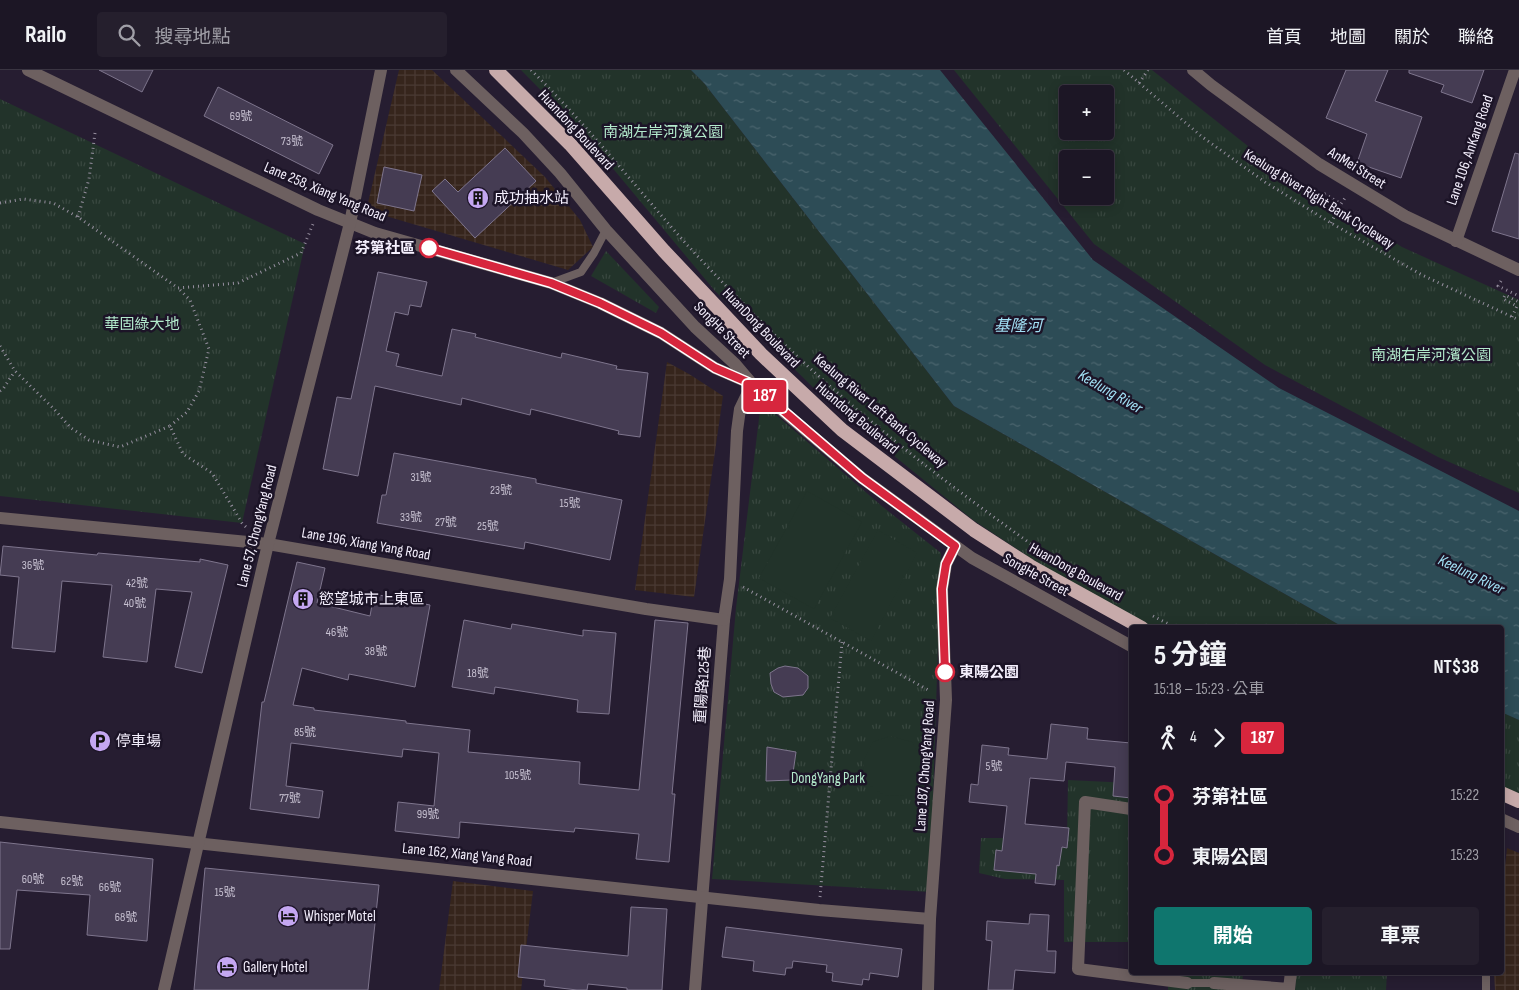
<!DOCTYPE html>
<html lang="zh-TW">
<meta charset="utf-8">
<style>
:root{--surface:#1c1625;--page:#251f2d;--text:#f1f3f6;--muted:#a09fa7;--line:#3a3542;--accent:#0f766e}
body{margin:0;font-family:"Sofia Sans Condensed","Noto Sans TC",sans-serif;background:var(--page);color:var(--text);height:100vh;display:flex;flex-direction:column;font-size:19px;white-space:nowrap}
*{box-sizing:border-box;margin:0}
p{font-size:16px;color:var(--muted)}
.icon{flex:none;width:28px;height:28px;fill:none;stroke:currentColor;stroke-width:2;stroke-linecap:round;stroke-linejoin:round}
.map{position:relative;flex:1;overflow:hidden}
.side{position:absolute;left:1129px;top:555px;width:375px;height:350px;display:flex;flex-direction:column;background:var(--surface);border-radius:5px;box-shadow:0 2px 12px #0003,0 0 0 1px var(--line)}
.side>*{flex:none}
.badge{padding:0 10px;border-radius:4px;font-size:18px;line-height:32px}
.controls{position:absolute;left:1059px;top:15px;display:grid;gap:10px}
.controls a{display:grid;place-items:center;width:55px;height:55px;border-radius:5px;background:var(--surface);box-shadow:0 2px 12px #0003,0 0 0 1px var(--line);font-size:25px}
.map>.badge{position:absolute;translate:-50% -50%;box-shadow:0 0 0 2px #fff}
.legs{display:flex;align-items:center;gap:8px;height:55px;padding:0 25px;font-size:16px}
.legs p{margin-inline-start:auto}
.headline{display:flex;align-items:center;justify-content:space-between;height:85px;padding:0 25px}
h1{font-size:28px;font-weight:700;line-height:38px}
.button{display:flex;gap:10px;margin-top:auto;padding:10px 25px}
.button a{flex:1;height:58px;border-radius:5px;background:var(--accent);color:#fff;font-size:20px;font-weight:700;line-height:58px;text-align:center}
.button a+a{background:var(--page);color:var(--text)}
ul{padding:0 25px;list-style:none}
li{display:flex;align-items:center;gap:18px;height:60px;font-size:19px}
li i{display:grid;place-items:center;width:8px;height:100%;margin:0 6px;background:currentColor}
li i::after{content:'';width:12px;height:12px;margin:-6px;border:4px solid;border-radius:50%;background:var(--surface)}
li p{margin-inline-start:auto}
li:first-child i{background:linear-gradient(#0000 50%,currentColor 0)}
li:last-child i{background:linear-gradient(currentColor 50%,#0000 0)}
header{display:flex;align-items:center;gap:30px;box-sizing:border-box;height:70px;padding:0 25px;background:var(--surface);border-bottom:1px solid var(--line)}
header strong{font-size:24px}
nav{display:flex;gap:28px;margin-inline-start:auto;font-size:18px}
.search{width:350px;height:45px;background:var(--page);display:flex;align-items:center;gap:12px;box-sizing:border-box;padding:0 18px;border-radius:5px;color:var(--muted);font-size:19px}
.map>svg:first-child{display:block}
.industrial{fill:url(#industrial-grid)}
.grass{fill:url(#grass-tufts);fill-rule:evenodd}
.pitch{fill:#22332a}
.water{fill:url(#water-ripples)}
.building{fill:#453c53;stroke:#7e758d}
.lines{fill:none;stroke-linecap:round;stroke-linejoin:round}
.path{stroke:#9790a0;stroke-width:3;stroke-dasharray:1 4;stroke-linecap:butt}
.service{stroke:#6d6060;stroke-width:8}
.minor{stroke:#6d6060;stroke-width:12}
.trunk{stroke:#c7aaaa;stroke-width:14}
.trunk-bridge{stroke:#c7aaaa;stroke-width:14}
.line-1-casing{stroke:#fff;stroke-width:11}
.line-1{stroke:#d7263d;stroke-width:8}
.stop-1-dot{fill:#fff;stroke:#d7263d;stroke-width:2.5}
.labels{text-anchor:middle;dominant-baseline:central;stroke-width:5;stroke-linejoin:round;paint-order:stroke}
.number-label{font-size:12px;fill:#c8c2d2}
.street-label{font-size:15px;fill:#f4effd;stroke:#1c1427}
.park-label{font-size:15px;fill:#b2e9cb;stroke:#1c1427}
.poi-label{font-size:15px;fill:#f4effd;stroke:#1c1427;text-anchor:start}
.stop-label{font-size:15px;font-weight:bold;fill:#f4effd;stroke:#1c1427;text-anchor:end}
.water-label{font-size:16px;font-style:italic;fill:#a2e1f6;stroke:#1c1427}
</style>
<header>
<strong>Railo</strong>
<div class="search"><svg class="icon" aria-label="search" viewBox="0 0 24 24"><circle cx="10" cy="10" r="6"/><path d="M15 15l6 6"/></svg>搜尋地點</div>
<nav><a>首頁</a><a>地圖</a><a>關於</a><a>聯絡</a></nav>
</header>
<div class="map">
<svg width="1519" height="920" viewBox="0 0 1519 920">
<defs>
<pattern id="industrial-grid" width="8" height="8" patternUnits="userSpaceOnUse" patternTransform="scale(1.25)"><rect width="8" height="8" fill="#36251c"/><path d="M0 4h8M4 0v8" fill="none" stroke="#4a3a33"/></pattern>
<pattern id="grass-tufts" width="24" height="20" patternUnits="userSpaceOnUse" patternTransform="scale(1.25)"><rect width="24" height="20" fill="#22332a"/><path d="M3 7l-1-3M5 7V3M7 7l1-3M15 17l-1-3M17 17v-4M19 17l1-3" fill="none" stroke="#38473f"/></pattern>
<pattern id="water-ripples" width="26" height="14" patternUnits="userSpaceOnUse" patternTransform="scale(1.25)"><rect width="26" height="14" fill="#2d4c56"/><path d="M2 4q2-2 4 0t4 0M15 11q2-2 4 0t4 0" fill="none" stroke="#4c666f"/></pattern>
</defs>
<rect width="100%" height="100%" fill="#261d31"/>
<!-- industrial -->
<g class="industrial">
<polygon points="399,0 432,0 545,107 580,150 593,177 568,200 379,144 368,133"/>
<polygon points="667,292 689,304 723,326 694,527 635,520"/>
<polygon points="1507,778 1519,783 1519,920 1495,920 1494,903 1501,902 1501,834"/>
<polygon points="453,811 533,821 521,920 439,920"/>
</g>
<!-- grass -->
<g class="grass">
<polygon points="521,0 691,0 704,13 954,336 1343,557 1153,557 1071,515 973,450 829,333 715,221 585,65"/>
<path d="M954 0H1152L1263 88 1402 177 1519 230V423L1438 387 1265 295 1094 174ZM1068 24H1105V61H1068ZM1068 89H1105V126H1068Z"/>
<polygon points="0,29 305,174 242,453 0,426"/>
<polygon points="606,181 659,237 656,243 591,206"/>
<polygon points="761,332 883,437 941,483 930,822 712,809 736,538"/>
<polygon points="1501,642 1519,650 1519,727 1501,718"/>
<polygon points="1068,710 1131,713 1131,872 1064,872 1064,810 1005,809 979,803 981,768 1067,768"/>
<polygon points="1168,903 1243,903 1242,920 1168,920"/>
<polygon points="1296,903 1387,903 1386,920 1295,920"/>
</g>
<!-- pitch -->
<g class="pitch">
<polygon points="807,421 862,452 814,539 759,508"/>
<polygon points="878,460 917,483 871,571 830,548"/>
<polygon points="890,666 912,672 923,692 918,713 904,725 885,726 865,712 863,691 873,672"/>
</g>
<!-- water -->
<polygon class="water" points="691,0 940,0 1093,190 1279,318 1519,441 1519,650 1501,642 1501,558 1343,557 954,336 704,13"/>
<!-- building -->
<g class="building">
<polygon points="99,0 153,0 142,22"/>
<polygon points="1346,0 1388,0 1375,31 1422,47 1401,108 1357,93 1367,64 1326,48"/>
<polygon points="1409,0 1484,0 1472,33 1441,22 1444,15 1409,3"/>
<polygon points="218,17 333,75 319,104 204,46"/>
<polygon points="505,78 536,111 475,168 432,121 445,109 458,122"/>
<polygon points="1515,83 1519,84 1519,169 1492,161"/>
<polygon points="384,97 422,105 414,141 377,133"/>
<polygon points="378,202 427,212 421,237 410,235 408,245 395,242 386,281 399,284 396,296 442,306 452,259 476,264 475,267 561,288 562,283 617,296 616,299 648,303 640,367 618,364 619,361 531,339 530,345 462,328 461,335 375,316 358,406 323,399 337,327 351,329"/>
<polygon points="394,383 536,409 536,413 622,430 610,490 525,472 524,479 377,453 382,425 386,425"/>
<polygon points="3,476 97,485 98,483 200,492 200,489 228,495 202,603 175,597 192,522 156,519 147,592 103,587 112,515 62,511 55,582 12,578 19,507 0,505"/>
<polygon points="297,492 325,498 317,533 370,546 374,524 430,535 415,617 349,604 348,610 302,598 293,635 314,638 314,640 406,651 406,653 470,660 468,682 580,692 579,714 639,720 655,550 688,553 672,724 675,724 669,792 636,789 639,764 575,758 574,762 460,752 459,768 395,761 398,732 434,736 439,683 403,679 402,687 291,673 286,716 323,721 319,748 250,739 262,632 264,632"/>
<polygon points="464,550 511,559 512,554 583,566 583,560 616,563 609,644 577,642 578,630 495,617 494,624 452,617"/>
<polygon points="785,596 798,598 808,606 808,618 803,625 783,627 774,622 771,614 770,603 778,598"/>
<polygon points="1051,654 1088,658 1087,669 1131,673 1131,728 1113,726 1115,697 1066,692 1064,711 1030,708 1025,754 1069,758 1067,778 1062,777 1059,796 1057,795 1055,815 1035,813 1036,804 994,800 996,780 1002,781 1007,736 969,732 971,714 978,715 982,675 1009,678 1008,685 1047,689"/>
<polygon points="767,677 796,682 792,710 766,711"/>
<polygon points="0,772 153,789 147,871 87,865 90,825 17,820 10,879 0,879"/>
<polygon points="205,798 379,815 368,920 194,920"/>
<polygon points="631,837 667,839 662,920 627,920 627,918 588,914 587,920 577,920 544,916 545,910 518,907 521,875 628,886"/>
<polygon points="1030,844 1049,845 1047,881 1056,881 1055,903 1015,900 1013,920 988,920 992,871 986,870 987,851 1029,854"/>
<polygon points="726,857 902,879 898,907 870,903 869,910 863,909 862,915 832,911 833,903 826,902 827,895 793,891 792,898 786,898 785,905 753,901 754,891 722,887"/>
</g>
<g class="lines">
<!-- path -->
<g class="path">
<path d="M531 0C584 52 631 111 680 167 699 188 719 209 740 230 832 326 939 409 1048 486"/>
<polyline points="1124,0 1201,66 1265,112 1331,153 1422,205 1519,250"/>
<polyline points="1139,13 1148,0"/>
<polyline points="0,133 23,129 53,133 78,147 178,218 238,213 301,183 313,154"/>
<polyline points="78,147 89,109 95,63"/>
<polyline points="1331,153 1338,139 1322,130 1325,124 1341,134 1345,128"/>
<polyline points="1501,211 1498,216 1519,226"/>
<polyline points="1512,247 1517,236 1503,229 1505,225 1519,232"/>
<polyline points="0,276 15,301 53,338 71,358 89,370 120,377 170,356 183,384 212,403 242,453 246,457"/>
<polyline points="0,321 3,319 15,301"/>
<polyline points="170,356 187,342 199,321 209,279 190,230 179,219"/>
<polyline points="743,517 930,621"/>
<polyline points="1153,546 1176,558"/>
<polyline points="820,827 842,572"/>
</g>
<!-- service -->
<g class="service">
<polyline points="551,213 581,202 594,183 606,160"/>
<polyline points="1486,902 1486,920"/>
<polyline points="1187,913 1214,913"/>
</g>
<!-- minor -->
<g class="minor">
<polyline points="28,0 318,140 375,163 551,213 600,233 661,263 715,298 752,314 740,339 737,361 730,509 724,550 695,920"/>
<polyline points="456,0 523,63 560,103 606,160 695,257 735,294 752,314 785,343 862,408 972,488 1131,576"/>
<polyline points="1193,0 1211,15 1319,94 1405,146 1519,200"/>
<polyline points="1456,171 1515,0"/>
<polyline points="0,448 268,474 646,539 724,550"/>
<polyline points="1131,739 1085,732 1078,899 1187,913"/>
<polyline points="1501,749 1519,757"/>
<polyline points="0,752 819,840 930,849"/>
<polyline points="1214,913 1289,919 1291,902"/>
<polyline points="164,920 268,474 350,153 381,0"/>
<polyline points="928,920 930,849 946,630 942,519 946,494 955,476"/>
</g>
<!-- trunk -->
<polyline class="trunk" points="1501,723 1519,731"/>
<!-- trunk-bridge -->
<polyline class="trunk-bridge" points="496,0 570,74 664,181 761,284 842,360 974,460 1030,496 1142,558"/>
</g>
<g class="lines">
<!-- line-1 casing -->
<g class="line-1-casing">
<polyline id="line-1" points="429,178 551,213 600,233 661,263 715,298 752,314 862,408 955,476 946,494 942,519 945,602"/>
</g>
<!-- line-1 -->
<use href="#line-1" class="line-1"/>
</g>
<!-- icons -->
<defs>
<g id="building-disc" transform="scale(1.125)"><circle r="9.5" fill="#c4a7f1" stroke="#1c1427"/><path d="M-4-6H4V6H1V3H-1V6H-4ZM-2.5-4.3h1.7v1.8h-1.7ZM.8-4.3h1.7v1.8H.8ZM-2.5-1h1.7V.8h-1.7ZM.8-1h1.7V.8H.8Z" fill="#111"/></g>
<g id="parking-disc" transform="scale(1.125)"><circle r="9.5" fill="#c4a7f1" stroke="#1c1427"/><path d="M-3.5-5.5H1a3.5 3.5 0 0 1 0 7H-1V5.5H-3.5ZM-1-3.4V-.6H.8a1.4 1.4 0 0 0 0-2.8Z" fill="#111"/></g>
<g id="hotel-disc" transform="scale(1.125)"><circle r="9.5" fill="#c4a7f1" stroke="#1c1427"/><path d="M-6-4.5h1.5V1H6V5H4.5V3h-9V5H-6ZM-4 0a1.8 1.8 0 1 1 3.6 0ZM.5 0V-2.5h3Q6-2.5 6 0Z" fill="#111"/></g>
</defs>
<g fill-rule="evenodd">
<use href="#building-disc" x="478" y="128"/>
<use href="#building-disc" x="303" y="529"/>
<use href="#parking-disc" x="100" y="671"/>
<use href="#hotel-disc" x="288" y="846"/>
<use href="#hotel-disc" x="227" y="897"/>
</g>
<!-- markers -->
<g class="stop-1-dot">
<circle cx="429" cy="178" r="9"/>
<circle cx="945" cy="602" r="9"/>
</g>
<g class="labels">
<!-- number labels -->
<g class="number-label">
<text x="241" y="46">69號</text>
<text x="292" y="71">73號</text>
<text x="421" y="407">31號</text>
<text x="501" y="420">23號</text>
<text x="570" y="433">15號</text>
<text x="411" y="447">33號</text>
<text x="446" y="452">27號</text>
<text x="488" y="456">25號</text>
<text x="33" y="495">36號</text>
<text x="137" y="513">42號</text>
<text x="135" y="533">40號</text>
<text x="337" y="562">46號</text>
<text x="376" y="581">38號</text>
<text x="478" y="603">18號</text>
<text x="305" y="662">85號</text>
<text x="994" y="696">5號</text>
<text x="518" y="705">105號</text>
<text x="290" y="728">77號</text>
<text x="428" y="744">99號</text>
<text x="33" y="809">60號</text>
<text x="72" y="811">62號</text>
<text x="110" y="817">66號</text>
<text x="225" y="822">15號</text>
<text x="126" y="847">68號</text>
</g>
<!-- street labels -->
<g class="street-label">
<text transform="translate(576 60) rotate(47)">Huandong Boulevard</text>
<text transform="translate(1470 80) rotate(-71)">Lane 106, AnKang Road</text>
<text transform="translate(1357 98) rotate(32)">AnMei Street</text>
<text transform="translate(325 122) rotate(23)">Lane 258, Xiang Yang Road</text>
<text transform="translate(1319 129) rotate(32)">Keelung River Right Bank Cycleway</text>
<text transform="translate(761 258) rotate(46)">HuanDong Boulevard</text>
<text transform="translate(722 260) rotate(45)">SongHe Street</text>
<text transform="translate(880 341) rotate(40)">Keelung River Left Bank Cycleway</text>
<text transform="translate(857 348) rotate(40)">Huandong Boulevard</text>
<text transform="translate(257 456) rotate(-76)">Lane 57, ChongYang Road</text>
<text transform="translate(366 474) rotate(10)">Lane 196, Xiang Yang Road</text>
<text transform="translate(1076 502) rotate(29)">HuanDong Boulevard</text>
<text transform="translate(1036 505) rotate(29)">SongHe Street</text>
<text transform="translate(703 615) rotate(-86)">重陽路125巷</text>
<text transform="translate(925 696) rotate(-86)">Lane 187, ChongYang Road</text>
<text transform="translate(467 785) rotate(6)">Lane 162, Xiang Yang Road</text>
</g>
<!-- park labels -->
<g class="park-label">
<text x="663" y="62">南湖左岸河濱公園</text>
<text x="142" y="254">華固綠大地</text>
<text x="1431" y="285">南湖右岸河濱公園</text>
<text x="828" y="708">DongYang Park</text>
</g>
<!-- poi labels -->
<g class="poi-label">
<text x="494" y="128">成功抽水站</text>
<text x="319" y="529">慾望城市上東區</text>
<text x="116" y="671">停車場</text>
<text x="304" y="846">Whisper Motel</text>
<text x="243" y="897">Gallery Hotel</text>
</g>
<!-- stop labels -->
<g class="stop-label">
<text x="415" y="178">芬第社區</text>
<text x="959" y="602" text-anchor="start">東陽公園</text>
</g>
<!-- water labels -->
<g class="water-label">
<text x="1018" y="256">基隆河</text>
<text transform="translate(1110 322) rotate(30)">Keelung River</text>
<text transform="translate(1471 505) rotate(26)">Keelung River</text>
</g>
</g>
</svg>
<div class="controls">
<a>+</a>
<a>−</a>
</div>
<b class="badge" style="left:765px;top:326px;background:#d7263d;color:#fff">187</b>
<section class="side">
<div class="headline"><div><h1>5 分鐘</h1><p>15:18 – 15:23 · 公車</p></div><b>NT$38</b></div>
<div class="legs"><svg class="icon" aria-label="walk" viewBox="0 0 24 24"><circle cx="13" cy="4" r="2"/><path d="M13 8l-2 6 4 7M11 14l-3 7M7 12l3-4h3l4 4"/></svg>4<svg class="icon" aria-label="forward" viewBox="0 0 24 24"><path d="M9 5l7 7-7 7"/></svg><b class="badge" style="background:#d7263d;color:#fff">187</b></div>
<ul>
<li><i style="color:#d7263d"></i><b>芬第社區</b><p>15:22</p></li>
<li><i style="color:#d7263d"></i><b>東陽公園</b><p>15:23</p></li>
</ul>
<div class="button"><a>開始</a><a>車票</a></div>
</section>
</div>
